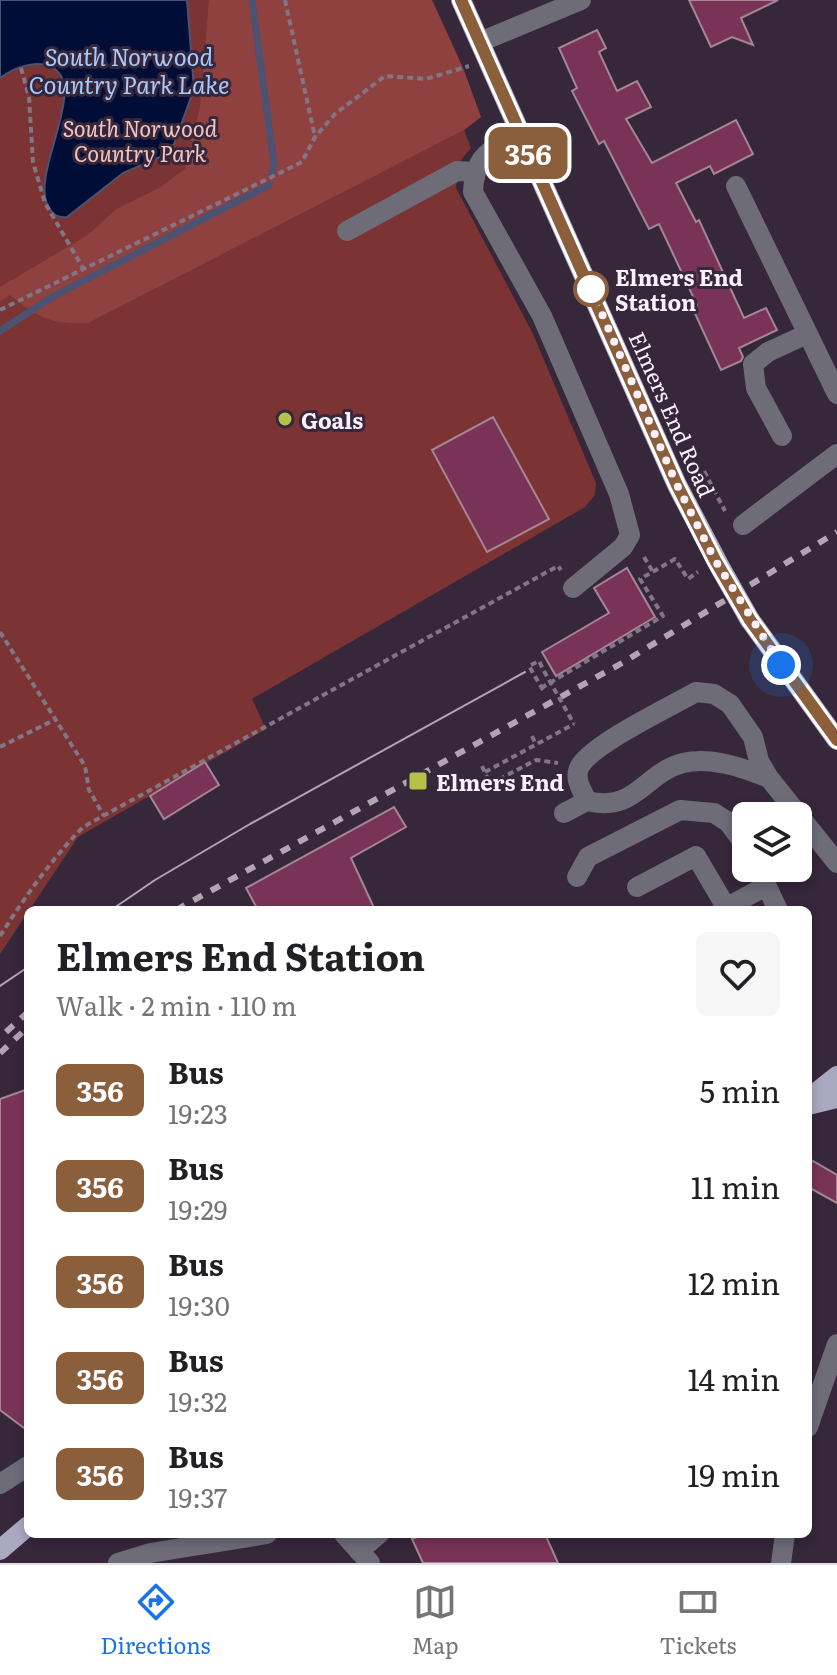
<!DOCTYPE html>
<meta charset="utf-8">
<style>
:root{--surface:#fff;--page:#f6f6f6;--text:#202124;--muted:#757577;--line:#e0e0e0;--accent:#1a73e8}
body{margin:0;font-family:Literata,serif;background:var(--page);color:var(--text);height:100vh;display:flex;flex-direction:column;font-size:30px;white-space:nowrap}
*{box-sizing:border-box;margin:0}
p{font-size:26px;color:var(--muted)}
.icon{flex:none;width:44px;height:44px;fill:none;stroke:currentColor;stroke-width:2;stroke-linecap:round;stroke-linejoin:round}
.map{position:relative;flex:1;overflow:hidden}
.sheet{position:absolute;left:24px;top:906px;width:788px;height:632px;display:flex;flex-direction:column;background:var(--surface);border-radius:12px;box-shadow:0 4px 12px #0003}
.sheet>*{flex:none}
.badge{padding:0 16px;border-radius:12px;font-size:28px;line-height:52px}
.tools{position:absolute;left:732px;top:802px;display:grid;gap:16px}
.tools a{display:grid;place-items:center;width:80px;height:80px;border-radius:12px;background:var(--surface);box-shadow:0 4px 12px #0003;font-size:40px}
.you{position:absolute;width:40px;height:40px;margin:-20px;border:6px solid #fff;border-radius:50%;background:#1a73e8;box-shadow:0 0 0 12px #1a73e833}
.map>.badge{position:absolute;translate:-50% -50%;box-shadow:0 0 0 4px #fff}
.round{display:grid;place-items:center;flex:none;width:84px;height:84px;border-radius:12px;background:var(--page)}
.overview{display:flex;align-items:center;justify-content:space-between;height:136px;padding:0 32px}
h1{font-size:38px;font-weight:700;line-height:60px}
ul{padding:0;list-style:none}
li{display:flex;align-items:center;gap:24px;height:96px;padding:0 32px}
li div{flex:1}
li b{display:block;font-size:30px}
li em{font-style:normal}
li .badge{min-width:88px;font-weight:700;text-align:center}
.tabs{display:flex;justify-content:space-around;align-items:center;height:112px;border-top:2px solid var(--line);background:var(--surface);font-size:22px;color:var(--muted)}
.tabs a{display:grid;justify-items:center;gap:4px}
.tabs .selected{color:var(--accent)}
.map>svg:first-child{display:block}
.green{fill:#7c3334}
.forest{fill:#8f4140}
.water{fill:#000e37;stroke:#4b5272;stroke-width:2}
.lines{fill:none;stroke-linecap:round;stroke-linejoin:round}
.stream{stroke:#4b5272;stroke-width:7}
.building{fill:#793356;stroke:#a48793;stroke-width:2}
.path{stroke:#827586;stroke-width:4;stroke-dasharray:6 4;stroke-linecap:butt}
.minor{stroke:#6d6c77;stroke-width:20}
.major{stroke:#aba9c1;stroke-width:20}
.tram{stroke:#b1a5b3;stroke-width:2}
.rail{stroke:#b1a5b3;stroke-width:6;stroke-dasharray:10 10;stroke-linecap:butt}
.path-bridge{stroke:#827586;stroke-width:4;stroke-dasharray:6 4;stroke-linecap:butt}
.major-bridge{stroke:#aba9c1;stroke-width:20}
.line-casing{stroke:#fff;stroke-width:18}
.line{stroke:#8b5e3c;stroke-width:12}
.walk{stroke:#fbf1fd;stroke-width:8;stroke-dasharray:0 14.4}
.stop-dot{fill:#fff;stroke:#8b5e3c;stroke-width:4}
.poi-dot{fill:#b4c24a;stroke:#36273a;stroke-width:3}
.labels{text-anchor:middle;dominant-baseline:central;stroke-width:6;stroke-linejoin:round;paint-order:stroke}
.park-label{font-size:22px;font-style:italic;fill:#f2c3c0;stroke:#36273a}
.stop-label{font-size:22px;font-weight:bold;fill:#fbf1fd;stroke:#36273a;text-anchor:start}
.street-label{font-size:22px;fill:#fbf1fd;stroke:#36273a}
.poi-label{font-size:22px;font-weight:bold;fill:#fbf1fd;stroke:#36273a;text-anchor:start}
.water-label{font-size:24px;font-style:italic;fill:#a7cafe;stroke:#36273a}
</style>
<div class="map">
<svg width="837" height="1563" viewBox="0 0 837 1563">
<rect width="100%" height="100%" fill="#36273a"/>
<!-- green -->
<polygon class="green" points="0,0 432,0 463,68 481,117 464,130 471,148 458,164 456,188 533,334 596,483 595,495 585,507 252,699 266,729 78,837 0,954"/>
<!-- forest -->
<path class="forest" d="M209 0H432L463 68 481 117 464 130 88 323C49 324 39 318 10 295L0 301V287L88 235 116 209 159 188 185 169 200 107Z"/>
<!-- water -->
<path class="water" d="M0 0H187L194 89 174 144 160 157 123 173 67 217C58 218 53 215 48 206 29 172 95 78 46 65 31 61 12 69 0 78Z"/>
<g class="lines">
<!-- stream -->
<g class="stream">
<polyline points="252,0 274,164 272,173"/>
<polyline points="0,331 52,297 269,185"/>
</g>
</g>
<!-- building -->
<g class="building">
<polygon points="689,0 778,0 741,18 753,45 732,37 711,47"/>
<polygon points="597,30 606,48 599,52 617,91 637,81 651,107 626,119 652,163 736,120 753,154 714,174 710,166 676,183 696,222 699,220 744,318 766,308 777,330 739,348 743,357 741,361 721,370 692,307 697,305 659,224 649,229 604,141 599,144 572,91 577,88 559,48"/>
<polygon points="493,417 549,519 487,552 432,450"/>
<polygon points="627,568 655,617 556,676 542,652 609,613 594,588"/>
<polygon points="205,762 219,785 164,819 150,796"/>
<polygon points="394,807 406,827 351,858 375,910 258,910 246,888"/>
<polygon points="28,1089 28,1431 0,1410 0,1099"/>
<polygon points="808,1158 837,1175 837,1203 808,1187"/>
<polygon points="424,1534 545,1534 558,1563 423,1563 412,1539"/>
</g>
<g class="lines">
<!-- path -->
<g class="path">
<polyline points="285,0 315,137"/>
<polyline points="21,68 29,97 33,162 45,203 83,268"/>
<polyline points="0,310 302,162 315,137 335,114 385,76 426,79 469,66"/>
<polyline points="695,475 704,471 725,511"/>
<polyline points="644,557 653,572"/>
<polyline points="0,632 85,766 89,790 104,816"/>
<polyline points="541,688 663,616 640,579 675,559 688,579 698,572"/>
<polyline points="543,690 529,666 539,661 544,671"/>
<polyline points="532,736 536,745"/>
<polyline points="0,747 56,719"/>
<polyline points="482,766 490,784 536,760 558,763"/>
<polyline points="485,772 574,724"/>
<path d="M0 936C25 897 50 861 83 827L558 566 561 570"/>
</g>
<!-- minor -->
<g class="minor">
<polyline points="480,42 581,0"/>
<path d="M519 133C489 152 475 154 473 192L542 316 619 494 630 535 623 547 573 588"/>
<polyline points="736,186 837,394"/>
<polyline points="347,231 457,171 474,172"/>
<polyline points="782,436 756,388 753,364 768,352 807,334"/>
<polyline points="743,525 837,454"/>
<path d="M769 778C743 768 711 756 683 763 644 773 636 813 587 801 582 790 573 778 580 766 594 743 670 707 696 692L714 694 730 704 753 737 759 761 769 778 837 863"/>
<polyline points="564,813 587,801"/>
<polyline points="758,868 778,910"/>
<polyline points="577,877 588,857 680,810 714,813 728,822 746,846"/>
<polyline points="637,887 696,856 726,907"/>
<polyline points="722,910 766,886"/>
<polyline points="808,1427 837,1344"/>
<polyline points="0,1484 28,1466"/>
<polyline points="344,1534 370,1563"/>
<polyline points="359,1551 379,1534"/>
<polyline points="118,1563 150,1553 267,1534"/>
<polyline points="781,1563 785,1534"/>
</g>
<!-- major -->
<g class="major">
<polyline points="461,0 677,485 721,569"/>
<polyline points="750,620 837,740"/>
<polyline points="808,1099 837,1076"/>
<polyline points="808,1105 837,1098"/>
<polyline points="0,1550 28,1526"/>
</g>
<!-- tram -->
<g class="tram">
<polyline points="111,910 155,880 250,824 525,672"/>
<polyline points="0,986 28,967"/>
</g>
<!-- rail -->
<g class="rail">
<polyline points="176,910 622,663 837,532"/>
<polyline points="6,1032 28,1012"/>
<polyline points="0,1053 28,1027"/>
</g>
<!-- path-bridge -->
<polyline class="path-bridge" points="544,671 574,724"/>
<!-- major-bridge -->
<polyline class="major-bridge" points="721,569 750,620"/>
</g>
<g class="lines">
<!-- line casing -->
<g class="line-casing">
<polyline id="line" points="461,0 677,485 715,560 750,620 837,740"/>
</g>
<!-- line -->
<use href="#line" class="line"/>
<!-- walk -->
<polyline class="walk" points="591,289 677,485 715,560 781,665"/>
</g>
<!-- markers -->
<circle class="stop-dot" cx="591" cy="289" r="16"/>
<g class="poi-dot">
<circle cx="285" cy="419" r="8"/>
<rect x="408" y="771" width="20" height="20" rx="4"/>
</g>
<g class="labels">
<!-- park labels -->
<g class="park-label">
<text x="140" y="127">South Norwood<tspan x="140" dy="25">Country Park</tspan></text>
</g>
<!-- stop labels -->
<g class="stop-label">
<text x="615" y="276">Elmers End<tspan x="615" dy="25">Station</tspan></text>
</g>
<!-- street labels -->
<g class="street-label">
<text transform="translate(673 414) rotate(66)">Elmers End Road</text>
</g>
<!-- poi labels -->
<g class="poi-label">
<text x="301" y="419">Goals</text>
<text x="436" y="781">Elmers End</text>
</g>
<!-- water labels -->
<g class="water-label">
<text x="129" y="55">South Norwood<tspan x="129" dy="28">Country Park Lake</tspan></text>
</g>
</g>
</svg>
<div class="tools">
<a><svg class="icon" aria-label="layers" viewBox="0 0 24 24"><path d="M12 4l9 5-9 5-9-5zM3 14l9 5 9-5"/></svg></a>
</div>
<div class="you" style="left:781px;top:665px"></div>
<b class="badge" style="left:528px;top:153px;background:#8b5e3c;color:#fff">356</b>
<section class="sheet">
<div class="overview"><div><h1>Elmers End Station</h1><p>Walk · 2 min · 110 m</p></div><a class="round"><svg class="icon" aria-label="heart" viewBox="0 0 24 24"><path d="M12 20l-8-8c-3-5 5-10 8-4 3-6 11-1 8 4z"/></svg></a></div>
<ul>
<li><span class="badge" style="background:#8b5e3c;color:#fff">356</span><div><b>Bus</b><p>19:23</p></div><em>5 min</em></li>
<li><span class="badge" style="background:#8b5e3c;color:#fff">356</span><div><b>Bus</b><p>19:29</p></div><em>11 min</em></li>
<li><span class="badge" style="background:#8b5e3c;color:#fff">356</span><div><b>Bus</b><p>19:30</p></div><em>12 min</em></li>
<li><span class="badge" style="background:#8b5e3c;color:#fff">356</span><div><b>Bus</b><p>19:32</p></div><em>14 min</em></li>
<li><span class="badge" style="background:#8b5e3c;color:#fff">356</span><div><b>Bus</b><p>19:37</p></div><em>19 min</em></li>
</ul>
</section>
</div>
<nav class="tabs">
<a class="selected"><svg class="icon" aria-label="directions" viewBox="0 0 24 24"><path d="M12 3l9 9-9 9-9-9zM9 14v-3h6M13 9l2 2-2 2"/></svg>Directions</a>
<a><svg class="icon" aria-label="map" viewBox="0 0 24 24"><path d="M3 6l6-2 6 2 6-2v14l-6 2-6-2-6 2zM9 4v14M15 6v14"/></svg>Map</a>
<a><svg class="icon" aria-label="tickets" viewBox="0 0 24 24"><path d="M3 7h18v10H3zM15 7v10"/></svg>Tickets</a>
</nav>
